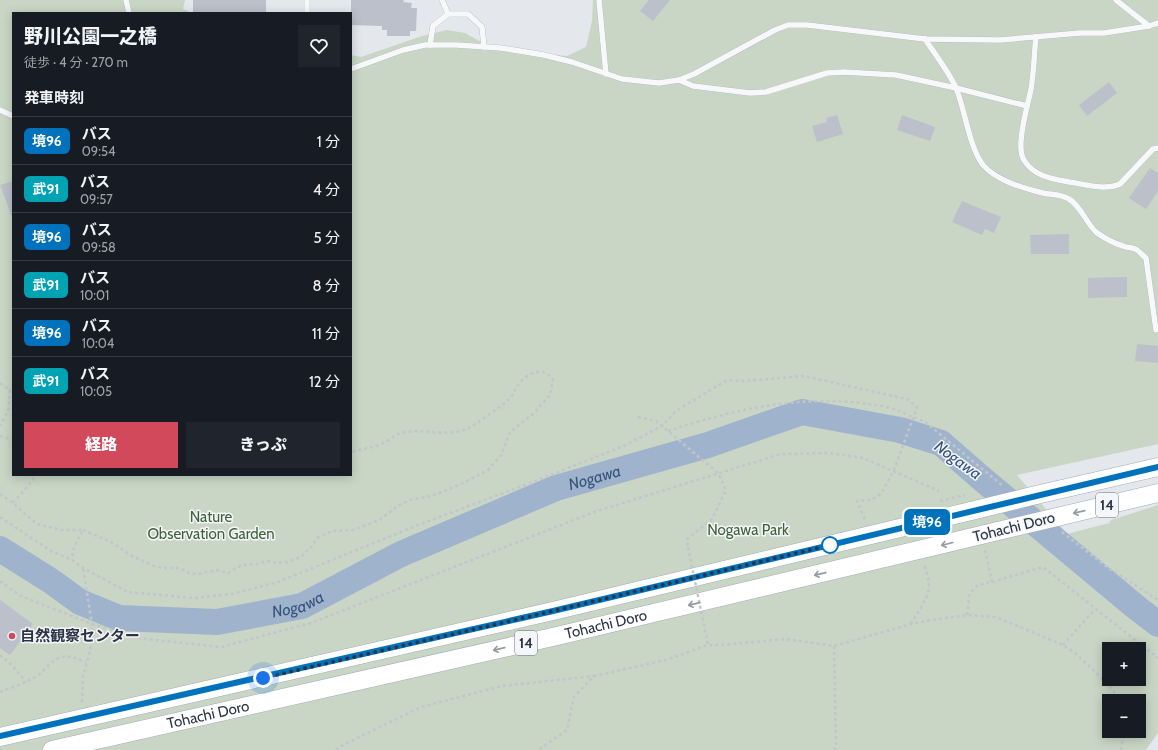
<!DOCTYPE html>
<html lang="ja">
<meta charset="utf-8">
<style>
:root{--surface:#171b24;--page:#20242c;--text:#f1f3f6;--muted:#9ea1a6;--line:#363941;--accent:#d1495b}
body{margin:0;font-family:Cabin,"Noto Sans JP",sans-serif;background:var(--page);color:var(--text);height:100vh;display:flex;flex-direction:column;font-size:15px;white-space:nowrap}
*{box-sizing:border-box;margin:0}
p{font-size:13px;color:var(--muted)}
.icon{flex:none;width:22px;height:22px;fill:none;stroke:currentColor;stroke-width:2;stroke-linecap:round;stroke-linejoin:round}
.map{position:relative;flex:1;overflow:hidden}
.details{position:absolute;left:12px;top:12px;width:340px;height:464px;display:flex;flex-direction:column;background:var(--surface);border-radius:0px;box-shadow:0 2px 10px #0003}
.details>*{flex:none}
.badge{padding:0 8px;border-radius:6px;font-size:14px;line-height:26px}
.tools{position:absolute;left:1102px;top:642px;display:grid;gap:8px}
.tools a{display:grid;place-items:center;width:44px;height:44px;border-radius:0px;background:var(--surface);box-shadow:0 2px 10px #0003;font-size:20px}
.you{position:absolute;width:20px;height:20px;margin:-10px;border:3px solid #fff;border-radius:50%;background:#1a73e8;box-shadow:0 0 0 6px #1a73e833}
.map>.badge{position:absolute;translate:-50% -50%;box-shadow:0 0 0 2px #fff}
h2{padding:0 12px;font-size:15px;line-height:36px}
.round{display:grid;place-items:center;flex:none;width:42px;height:42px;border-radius:0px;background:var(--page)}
.overview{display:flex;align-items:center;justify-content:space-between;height:68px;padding:0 12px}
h1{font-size:19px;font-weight:800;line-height:30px}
.cta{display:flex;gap:8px;margin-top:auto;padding:8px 12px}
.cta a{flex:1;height:46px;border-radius:0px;background:var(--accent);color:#fff;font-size:16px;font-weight:800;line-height:46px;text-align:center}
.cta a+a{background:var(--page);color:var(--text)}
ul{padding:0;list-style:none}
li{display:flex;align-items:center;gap:12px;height:48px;padding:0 12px;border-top:1px solid var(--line)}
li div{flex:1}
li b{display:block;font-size:15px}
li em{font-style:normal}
li .badge{min-width:44px;font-weight:700;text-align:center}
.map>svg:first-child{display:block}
.green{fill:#c9d6c5;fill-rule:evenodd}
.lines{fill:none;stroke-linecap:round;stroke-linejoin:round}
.river{stroke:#9fb4cc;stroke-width:26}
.building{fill:#bbc0ca}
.lane-casing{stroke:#a9aeb7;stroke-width:6}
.primary-casing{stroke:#a3abb8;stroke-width:19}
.path{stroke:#c2c5cb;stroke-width:2.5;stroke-dasharray:3 3;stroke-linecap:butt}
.lane{stroke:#f7f8fa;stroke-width:5.5}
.primary{stroke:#fff;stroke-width:18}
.primary-bridge-casing{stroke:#a3abb8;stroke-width:19;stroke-linecap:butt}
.path-bridge{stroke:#c2c5cb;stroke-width:2.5;stroke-dasharray:3 3;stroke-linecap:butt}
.primary-bridge{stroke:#fff;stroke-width:18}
.oneway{stroke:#959aa2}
.line-casing{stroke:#fff;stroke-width:9}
.line{stroke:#0072bc;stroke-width:6}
.walk{stroke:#2b3445;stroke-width:4;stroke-dasharray:0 7.2}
.stop-dot{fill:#fff;stroke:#0072bc;stroke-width:2}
.poi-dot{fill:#d1495b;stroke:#f4f6f9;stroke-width:1.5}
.labels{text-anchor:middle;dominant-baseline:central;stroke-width:3;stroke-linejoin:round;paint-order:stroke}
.shield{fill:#f4f6f9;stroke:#676e7b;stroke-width:1}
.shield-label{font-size:14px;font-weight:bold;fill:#2b3445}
.park-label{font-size:15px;fill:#3f6138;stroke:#f4f6f9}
.street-label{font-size:15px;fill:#2b3445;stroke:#f4f6f9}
.poi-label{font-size:15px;font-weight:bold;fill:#2b3445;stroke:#f4f6f9;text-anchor:start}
.water-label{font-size:16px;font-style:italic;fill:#34527a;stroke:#f4f6f9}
</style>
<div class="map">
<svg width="1158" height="750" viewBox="0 0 1158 750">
<rect width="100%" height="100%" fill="#e4e7ec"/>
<!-- green -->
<path class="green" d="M0 0H185L183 9 192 13H13V475H351V55L361 57 419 37 447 30 465 33 494 49 567 56 586 47 592 21 593 0H1158V444L1017 475 1067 534 1109 523 1111 520 1158 505V733L1146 750H0ZM1109 649H1139V679H1109ZM1109 701H1139V731H1109Z"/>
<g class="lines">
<!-- river -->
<path class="river" id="s1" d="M0 549 51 581 80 602 119 618 217 622 302 606 401 554 556 488 708 445 802 412 900 430 941 443 981 478 1137 608 1158 624"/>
</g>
<!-- building -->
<g class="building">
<rect x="193" y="0" width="73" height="13"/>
<polygon points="351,0 404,0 403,2 412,3 411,8 417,8 416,31 410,31 410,36 387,36 387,30 382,30 382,26 351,25"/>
<polygon points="649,0 670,0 653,21 640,11"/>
<polygon points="1109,82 1117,93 1087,116 1079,105"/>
<polygon points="837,115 843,134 817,142 812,126 827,122 826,118"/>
<polygon points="902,115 935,127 930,141 897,130"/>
<polygon points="1150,168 1158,173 1158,191 1146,209 1129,198"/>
<polygon points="13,181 13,217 12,217 0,185"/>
<polygon points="962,201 1001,217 994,233 985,229 982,235 952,222"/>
<polygon points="1069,234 1069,254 1031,254 1030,235"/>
<polygon points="1127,277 1127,297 1088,298 1088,278"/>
<polygon points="1137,344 1158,346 1158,363 1135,361"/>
<polygon points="0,600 33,624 10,655 0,648"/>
</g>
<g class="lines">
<!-- lane casing -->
<g class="lane-casing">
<g id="lane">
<polyline points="126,0 129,13"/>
<polyline points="442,0 448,14"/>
<polyline points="599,0 606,74"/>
<polyline points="1116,0 1149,26"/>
<polyline points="307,13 307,0"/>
<path d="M1036 37C1034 54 1034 72 1031 89 1028 105 1015 147 1024 160 1033 176 1053 179 1069 182 1085 184 1105 191 1120 184L1153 149 1158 148"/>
<path d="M925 39C934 53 949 72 956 88 965 109 969 147 983 165 997 181 1023 188 1043 193 1052 195 1061 194 1069 199 1081 206 1086 223 1096 232 1104 238 1113 243 1123 246 1127 248 1133 247 1137 250 1140 252 1143 256 1146 258L1156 330"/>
<polyline points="430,45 433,26 448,14 468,14 482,27 484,47"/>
<polyline points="351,69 403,50 425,45 457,45 501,48 544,55 572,62 622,79 659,83 679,80 694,74 775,30 788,25 807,25 925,39 1000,40 1080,33 1104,33 1149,26 1158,23"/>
<polyline points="679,80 693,86 750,93 766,92 827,73 844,72 896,75 956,88 1027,106"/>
<polyline points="0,110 13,116"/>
</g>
</g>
<!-- primary casing -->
<g class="primary-casing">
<g id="primary">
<polyline points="1036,495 1158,467"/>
<polyline points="1057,517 1158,493"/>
<polyline points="0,737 553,611 971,511"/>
<path id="s2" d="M52 750 557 636 998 531"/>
</g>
</g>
<!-- path -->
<g class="path">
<polyline points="0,383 10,390 8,411 0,426"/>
<polyline points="638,417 656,421 718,473 726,490 712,519 687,539 688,547"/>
<path d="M668 431C731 410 802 394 869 404 879 405 892 408 902 412 910 416 916 419 924 421L1003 486"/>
<polyline points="0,436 13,440"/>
<polyline points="0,494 13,503 37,524 62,530 83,530 74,547 72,560"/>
<polyline points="13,503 33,480 34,475"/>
<polyline points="0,517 51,551 72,560 83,568 128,592 195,598 232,594 278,582 418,525 530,483 624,446 662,426 676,411 727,380 743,381 804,376 907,399 917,407 894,470 881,494 871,500 857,501 865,520"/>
<path d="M83 530 111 542 132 556 154 566 163 568H180L189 573 198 574 217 570 228 573 242 565 257 564 268 561 277 563 288 562 301 557 313 545 317 538 332 531 353 530 379 520 398 506 410 500 427 497 442 492 461 484 488 470 501 455 510 432 533 414 550 395 553 380C543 365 527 373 518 385 515 389 514 394 510 398 500 408 486 416 474 425 453 440 425 427 402 433 395 434 390 440 383 443 373 448 362 449 351 452"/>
<polyline points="1062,532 1107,567 1158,600"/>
<polyline points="985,550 992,582"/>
<polyline points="0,581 21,596 92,624 137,638 221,647 311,623 597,511 781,454 830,453 863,458 939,491"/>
<polyline points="967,615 970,593 978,585 992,582 1043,567 1158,658"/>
<path d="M911 624C917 613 929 598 929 586 929 578 926 571 924 564"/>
<polyline points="1063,645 1095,609"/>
<polyline points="834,646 836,747 834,750"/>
<polyline points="0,655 12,665 26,682"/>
<path d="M0 692C13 687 28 682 40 674 43 671 46 667 49 665 62 652 71 656 86 662"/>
<polyline points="82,702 83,677 93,640 92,624 83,568"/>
<polyline points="336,750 343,745 421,707 502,686 594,676"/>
<polyline points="541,750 541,748 567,730 574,697 594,676 666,660 708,645 721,645 786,639 834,646 911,624 931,620 967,615 996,617 1063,645 1075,653 1087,664 1112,689 1120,701"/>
<polyline points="1121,750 1124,731"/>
</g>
<!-- lane -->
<use href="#lane" class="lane"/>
<!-- primary -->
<use href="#primary" class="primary"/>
<!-- primary-bridge casing -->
<g class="primary-bridge-casing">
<g id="primary-bridge">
<polyline points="971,511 1036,495"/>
<polyline points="998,531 1057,517"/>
</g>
</g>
<!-- path-bridge -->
<g class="path-bridge">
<polyline points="940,501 965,495"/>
<polyline points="688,547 708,645"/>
</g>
<!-- primary-bridge -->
<use href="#primary-bridge" class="primary-bridge"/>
</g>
<!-- one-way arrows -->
<defs><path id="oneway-shaft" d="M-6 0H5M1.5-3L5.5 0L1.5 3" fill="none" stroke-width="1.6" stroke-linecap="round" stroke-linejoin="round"/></defs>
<g class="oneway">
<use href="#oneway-shaft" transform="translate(1079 512) rotate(167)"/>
<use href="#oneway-shaft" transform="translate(947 544) rotate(166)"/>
<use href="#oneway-shaft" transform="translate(820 574) rotate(167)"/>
<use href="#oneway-shaft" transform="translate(694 604) rotate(167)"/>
<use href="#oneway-shaft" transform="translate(499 649) rotate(167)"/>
</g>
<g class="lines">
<!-- line casing -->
<g class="line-casing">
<polyline id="line" points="0,736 553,611 1158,467"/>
</g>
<!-- line -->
<use href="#line" class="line"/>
<!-- walk -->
<polyline class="walk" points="263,678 553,611 831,545 830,545"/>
</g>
<!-- markers -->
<circle class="stop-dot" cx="830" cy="545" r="8"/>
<circle class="poi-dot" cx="12" cy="636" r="4"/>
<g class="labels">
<!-- shield labels -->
<g class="shield">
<rect x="1096" y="493" width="22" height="24" rx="3"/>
<rect x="515" y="631" width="22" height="24" rx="3"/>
</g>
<g class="shield-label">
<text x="1107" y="505">14</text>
<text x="526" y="643">14</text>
</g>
<!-- park labels -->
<g class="park-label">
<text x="211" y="517">Nature<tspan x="211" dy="17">Observation Garden</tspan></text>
<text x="748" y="530">Nogawa Park</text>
</g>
<!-- street labels -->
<g class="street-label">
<text transform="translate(1014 527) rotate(-14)">Tohachi Doro</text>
<text stroke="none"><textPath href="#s2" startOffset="568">Tohachi Doro</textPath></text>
<text stroke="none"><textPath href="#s2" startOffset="160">Tohachi Doro</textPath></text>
</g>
<!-- poi labels -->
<g class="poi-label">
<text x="20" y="636">自然観察センター</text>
</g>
<!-- water labels -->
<g class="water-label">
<text transform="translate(958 460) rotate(36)">Nogawa</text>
<text stroke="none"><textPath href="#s1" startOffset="643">Nogawa</textPath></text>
<text stroke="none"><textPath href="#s1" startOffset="319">Nogawa</textPath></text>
</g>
</g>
</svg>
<div class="tools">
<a>+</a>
<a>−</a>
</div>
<div class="you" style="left:263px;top:678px"></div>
<b class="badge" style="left:927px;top:522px;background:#0072bc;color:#fff">境96</b>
<section class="details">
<div class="overview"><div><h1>野川公園一之橋</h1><p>徒歩 · 4 分 · 270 m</p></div><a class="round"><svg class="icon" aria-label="heart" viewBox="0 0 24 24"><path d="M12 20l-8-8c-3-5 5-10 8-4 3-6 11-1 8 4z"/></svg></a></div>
<h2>発車時刻</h2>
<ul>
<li><span class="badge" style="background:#0072bc;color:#fff">境96</span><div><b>バス</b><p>09:54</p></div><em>1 分</em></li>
<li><span class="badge" style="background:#00a3b4;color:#fff">武91</span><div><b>バス</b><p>09:57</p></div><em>4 分</em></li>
<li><span class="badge" style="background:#0072bc;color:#fff">境96</span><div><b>バス</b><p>09:58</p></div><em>5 分</em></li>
<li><span class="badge" style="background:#00a3b4;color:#fff">武91</span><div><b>バス</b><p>10:01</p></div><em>8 分</em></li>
<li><span class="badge" style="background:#0072bc;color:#fff">境96</span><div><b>バス</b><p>10:04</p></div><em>11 分</em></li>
<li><span class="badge" style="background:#00a3b4;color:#fff">武91</span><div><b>バス</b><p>10:05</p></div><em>12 分</em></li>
</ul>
<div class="cta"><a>経路</a><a>きっぷ</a></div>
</section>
</div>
